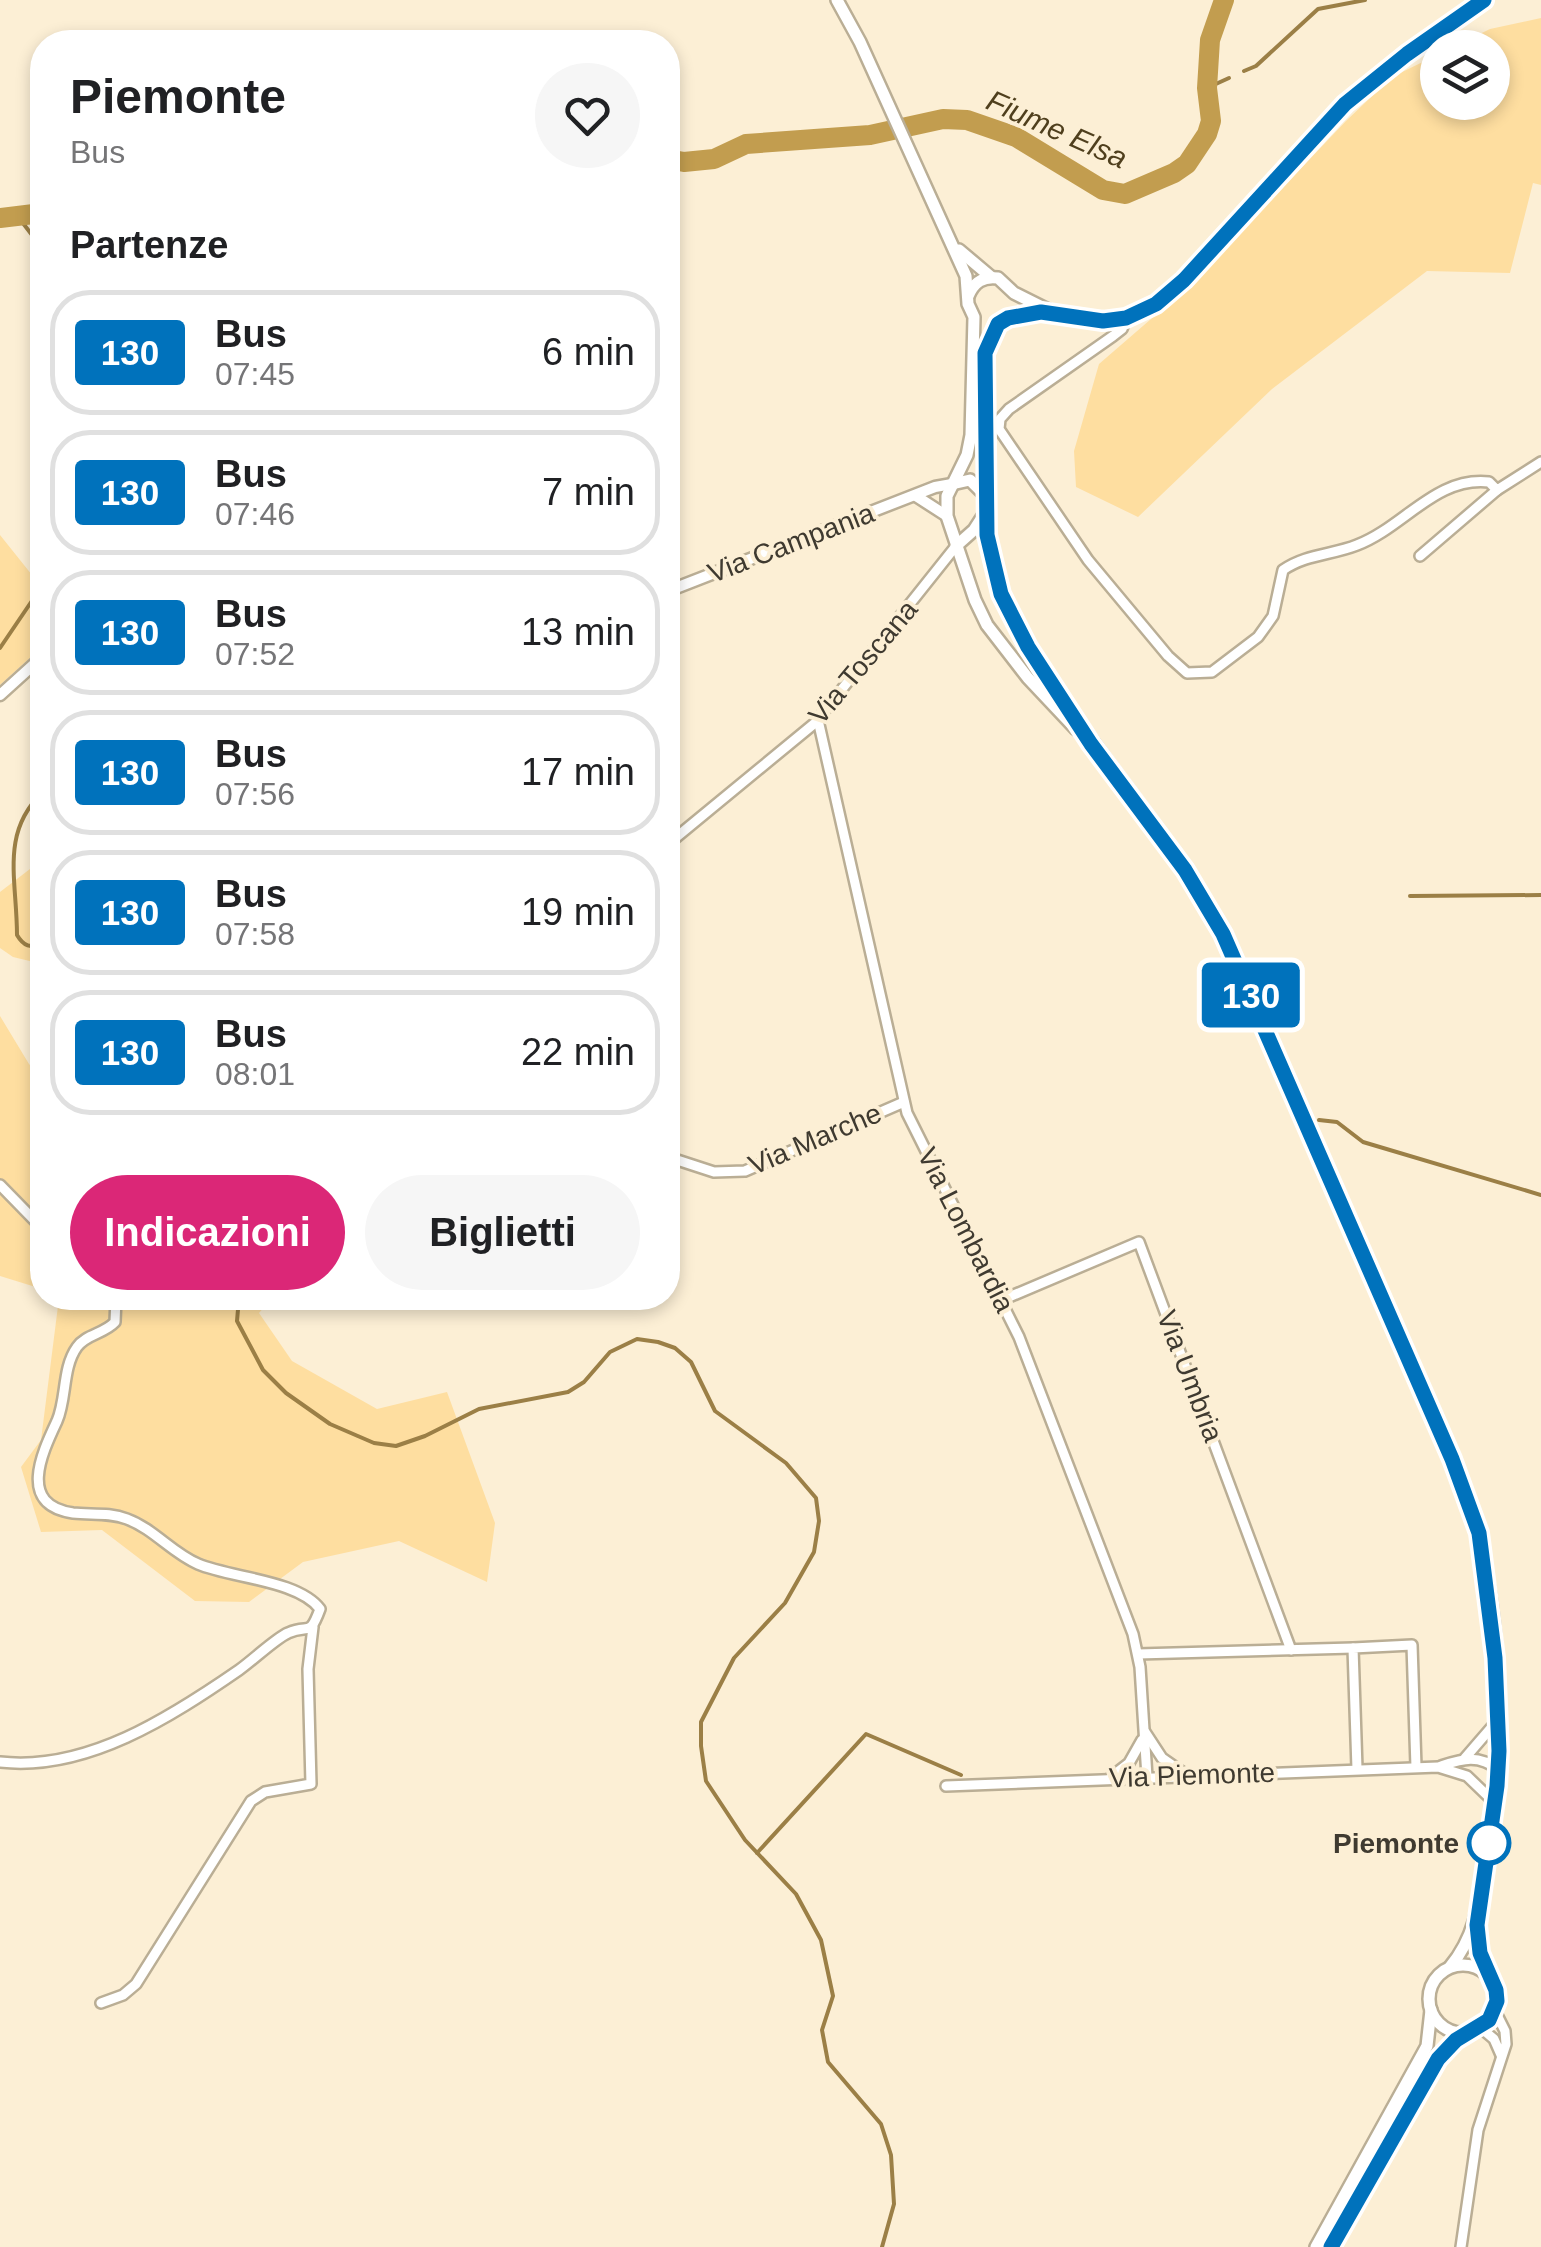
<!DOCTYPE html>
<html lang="it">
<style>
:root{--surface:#fff;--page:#f6f6f6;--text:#202124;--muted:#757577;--line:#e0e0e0;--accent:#db2777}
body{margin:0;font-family:Arial,sans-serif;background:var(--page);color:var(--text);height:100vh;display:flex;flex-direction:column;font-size:38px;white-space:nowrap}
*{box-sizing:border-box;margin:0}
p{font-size:32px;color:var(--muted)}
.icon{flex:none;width:55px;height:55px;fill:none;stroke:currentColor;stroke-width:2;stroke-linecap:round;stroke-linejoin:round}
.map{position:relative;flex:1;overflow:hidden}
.drawer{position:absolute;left:30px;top:30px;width:650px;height:1280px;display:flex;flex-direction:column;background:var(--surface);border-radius:40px;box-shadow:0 5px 15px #0003}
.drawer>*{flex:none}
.badge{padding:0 20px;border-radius:8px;font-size:35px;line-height:65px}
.fabs{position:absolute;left:1420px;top:30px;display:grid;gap:20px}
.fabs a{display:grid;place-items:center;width:90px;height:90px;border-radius:50%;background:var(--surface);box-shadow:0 5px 15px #0003;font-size:50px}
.map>.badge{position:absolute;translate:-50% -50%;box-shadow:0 0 0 5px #fff}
h2{padding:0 40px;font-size:38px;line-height:90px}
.round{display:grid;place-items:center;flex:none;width:105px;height:105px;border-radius:52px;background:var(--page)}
.summary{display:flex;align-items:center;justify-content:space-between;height:170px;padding:0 40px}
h1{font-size:48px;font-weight:700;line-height:75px}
.primary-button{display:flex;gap:20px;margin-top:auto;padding:20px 40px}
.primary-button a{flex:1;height:115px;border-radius:60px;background:var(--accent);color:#fff;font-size:40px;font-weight:700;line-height:115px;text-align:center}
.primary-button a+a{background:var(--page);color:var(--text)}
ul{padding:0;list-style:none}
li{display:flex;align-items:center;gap:30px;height:125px;margin:0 20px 15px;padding:0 20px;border:5px solid var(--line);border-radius:40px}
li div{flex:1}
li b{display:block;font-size:38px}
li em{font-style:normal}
li .badge{min-width:110px;font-weight:700;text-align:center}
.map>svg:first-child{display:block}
.green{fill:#fedea0}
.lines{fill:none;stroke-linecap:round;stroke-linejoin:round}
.stream{stroke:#9b7f46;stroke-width:4}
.river{stroke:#c29d4f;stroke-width:20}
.minor-casing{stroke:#baae95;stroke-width:14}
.tertiary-casing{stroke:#baae95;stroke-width:15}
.secondary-casing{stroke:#baae95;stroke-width:16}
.minor{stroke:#fff;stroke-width:9}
.tertiary{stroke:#fff;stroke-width:10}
.secondary{stroke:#fff;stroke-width:11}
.line-casing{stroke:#fff;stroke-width:22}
.line{stroke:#0072bc;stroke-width:15}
.stop-dot{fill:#fff;stroke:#0072bc;stroke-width:5}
.labels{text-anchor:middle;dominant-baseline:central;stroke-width:8;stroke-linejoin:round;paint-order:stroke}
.street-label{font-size:28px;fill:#3f3a30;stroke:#fcefd5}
.stop-label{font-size:28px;font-weight:bold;fill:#3f3a30;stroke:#fcefd5;text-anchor:end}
.water-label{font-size:30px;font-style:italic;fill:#4f3f1d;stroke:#fcefd5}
</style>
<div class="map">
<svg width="1541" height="2247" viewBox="0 0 1541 2247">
<rect width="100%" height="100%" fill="#fcefd5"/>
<!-- green -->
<g class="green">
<polygon points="1541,18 1541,185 1533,183 1510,273 1427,271 1272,389 1138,517 1076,487 1074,451 1099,364 1188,287 1346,121 1392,77 1437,55 1438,102 1492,102 1492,48 1453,47 1490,29"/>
<polygon points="0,535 36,580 42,571 42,647 0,685"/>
<polygon points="30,869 42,887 42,964 13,957 0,948 0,892"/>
<polygon points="0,1016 29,1064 42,1078 42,1289 0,1276"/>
<polygon points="59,1298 272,1298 259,1313 292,1361 377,1409 447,1392 495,1523 487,1582 399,1541 303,1562 249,1602 195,1601 102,1530 41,1532 21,1467 41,1440"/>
</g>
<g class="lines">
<!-- stream -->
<g class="stream">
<polyline points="1244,71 1256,66 1318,9 1365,0"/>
<polyline points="1207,88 1229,78"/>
<polyline points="19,218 42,248"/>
<polyline points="0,648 42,586"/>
<path d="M42 793C0 833 17 880 17 935 24 947 30 947 42 946"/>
<polyline points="1410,896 1541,895"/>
<polyline points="1319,1120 1337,1122 1363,1142 1541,1195"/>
<polyline points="239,1298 237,1321 263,1370 286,1393 330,1424 374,1443 396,1446 425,1436 479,1409 568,1392 584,1382 610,1352 637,1339 658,1342 675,1348 691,1362 715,1411 786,1463 816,1498 819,1521 814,1552 785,1603 734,1658 701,1722 701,1746 706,1781 745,1840 796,1894 821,1940 833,1996 822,2030 828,2062 881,2124 891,2155 894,2204 882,2247"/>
<polyline points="757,1853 866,1734 961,1775"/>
</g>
<!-- river -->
<g class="river">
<polyline points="668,159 684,162 714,159 746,144 870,135 943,119 967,120 1016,137 1103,190 1125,194 1174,173 1187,164 1207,134 1211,121 1207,88 1210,40 1224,0"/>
<polyline points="0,218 42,213"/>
</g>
<!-- minor casing -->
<g class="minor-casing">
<g id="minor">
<path d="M1126 319 1122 329 1113 336 1009 409 1000 419 999 429 1088 560 1168 656 1187 673 1212 672 1258 637 1273 616 1283 570C1306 554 1332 555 1357 545 1404 527 1436 476 1489 482L1497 490 1541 462"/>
<polyline points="1420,556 1497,490"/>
<polyline points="818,720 907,1113 1019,1337 1133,1634 1140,1667 1147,1777"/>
<polyline points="668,844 815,723 956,546"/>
<polyline points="668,1157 714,1172 745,1171 904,1102"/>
<polyline points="0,1185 42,1228"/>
<polyline points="1002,1300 1139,1242 1291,1650"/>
<polyline points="1138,1654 1353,1648"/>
<polyline points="1145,1732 1162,1758 1185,1774"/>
<polyline points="1465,1758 1497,1721"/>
<path d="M0 1762C86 1772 171 1717 239 1670 252 1661 276 1638 288 1633 309 1623 309 1639 320 1609 298 1580 231 1578 198 1564 172 1553 154 1529 127 1519 109 1512 91 1515 73 1513 17 1505 42 1453 57 1421 67 1398 62 1368 77 1347 86 1334 104 1334 115 1322L116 1298"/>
<path d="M1441 1766C1463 1759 1478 1754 1499 1770"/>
<polyline points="1357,1769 1353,1648 1412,1645 1416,1767"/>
<polyline points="1111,1777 1129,1763 1142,1740"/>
<polyline points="946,1786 1438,1767 1467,1776 1495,1803"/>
<polyline points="101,2003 123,1995 136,1984 251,1801 265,1792 311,1784 308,1669 313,1627"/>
<polyline points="1481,2028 1494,2039 1501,2055"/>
<polyline points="1461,2247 1478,2130 1506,2044 1505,2031 1495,2011"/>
</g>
</g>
<!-- tertiary casing -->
<g class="tertiary-casing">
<g id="tertiary">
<polyline points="916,496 947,516"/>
<polyline points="668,591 935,487 952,484"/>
<polyline points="0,695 42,657"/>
</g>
</g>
<!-- secondary casing -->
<g class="secondary-casing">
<g id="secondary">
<polyline points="837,0 860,42 966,276 968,304 974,317 971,435 967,455 947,496 947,516 975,600 987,625 1028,678 1076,729"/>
<polyline points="959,250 991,277"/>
<path d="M968 296C974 282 983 276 998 278L1014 293 1048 310"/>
<polyline points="952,484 970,480 985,495"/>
<polyline points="956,546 974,530 985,513"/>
<polyline points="1477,1924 1480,1953 1486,1974"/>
<circle cx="1463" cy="1999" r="34"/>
<path d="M1450 1967C1477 1935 1480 1898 1486 1859 1508 1730 1503 1581 1453 1459L1219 926C1177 847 1117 779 1067 705 1042 668 1011 629 998 585 978 514 985 437 984 364 987 282 1066 325 1112 321 1130 320 1146 311 1160 300 1185 282 1204 258 1225 235 1259 197 1292 159 1327 122 1372 74 1430 37 1484 0"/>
<polyline points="1316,2247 1427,2046 1431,2010"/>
<polyline points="1331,2247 1433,2067 1451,2044 1468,2033"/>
</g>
</g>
<!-- minor -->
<use href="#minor" class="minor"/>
<!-- tertiary -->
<use href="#tertiary" class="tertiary"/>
<!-- secondary -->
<use href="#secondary" class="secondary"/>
</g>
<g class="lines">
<!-- line casing -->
<g class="line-casing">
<polyline id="line" points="1331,2247 1438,2059 1456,2040 1489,2020 1497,2001 1496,1990 1480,1953 1477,1925 1497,1786 1499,1751 1495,1658 1479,1533 1452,1459 1223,934 1185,870 1091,744 1028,647 1001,594 987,535 985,353 998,324 1008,318 1041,312 1103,321 1126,318 1156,304 1184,280 1345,104 1407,54 1484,0"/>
</g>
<!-- line -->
<use href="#line" class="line"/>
</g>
<!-- markers -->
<circle class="stop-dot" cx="1489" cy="1843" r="20"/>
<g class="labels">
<!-- street labels -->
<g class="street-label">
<text transform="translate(791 543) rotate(-21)">Via Campania</text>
<text transform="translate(863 662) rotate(-50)">Via Toscana</text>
<text transform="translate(815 1139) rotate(-23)">Via Marche</text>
<text transform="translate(966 1230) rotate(63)">Via Lombardia</text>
<text transform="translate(1190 1376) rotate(69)">Via Umbria</text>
<text transform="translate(1192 1775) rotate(-2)">Via Piemonte</text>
</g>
<!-- stop labels -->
<g class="stop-label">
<text x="1459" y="1843">Piemonte</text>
</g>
<!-- water labels -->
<g class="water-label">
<text transform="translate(1057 129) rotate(24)">Fiume Elsa</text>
</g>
</g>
</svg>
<div class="fabs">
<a><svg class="icon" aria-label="layers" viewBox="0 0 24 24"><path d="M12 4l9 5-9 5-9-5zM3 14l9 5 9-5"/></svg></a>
</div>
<b class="badge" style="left:1251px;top:995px;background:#0072bc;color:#fff">130</b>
<section class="drawer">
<div class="summary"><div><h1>Piemonte</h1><p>Bus</p></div><a class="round"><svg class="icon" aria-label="heart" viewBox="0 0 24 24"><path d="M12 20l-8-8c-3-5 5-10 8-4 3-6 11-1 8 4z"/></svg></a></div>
<h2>Partenze</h2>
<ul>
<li><span class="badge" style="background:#0072bc;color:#fff">130</span><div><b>Bus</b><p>07:45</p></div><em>6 min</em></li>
<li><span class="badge" style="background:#0072bc;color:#fff">130</span><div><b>Bus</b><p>07:46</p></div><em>7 min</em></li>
<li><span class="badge" style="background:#0072bc;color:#fff">130</span><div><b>Bus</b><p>07:52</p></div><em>13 min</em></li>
<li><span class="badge" style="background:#0072bc;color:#fff">130</span><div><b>Bus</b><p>07:56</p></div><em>17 min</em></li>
<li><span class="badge" style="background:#0072bc;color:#fff">130</span><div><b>Bus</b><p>07:58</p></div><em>19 min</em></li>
<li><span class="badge" style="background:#0072bc;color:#fff">130</span><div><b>Bus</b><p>08:01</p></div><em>22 min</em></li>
</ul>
<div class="primary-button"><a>Indicazioni</a><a>Biglietti</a></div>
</section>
</div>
